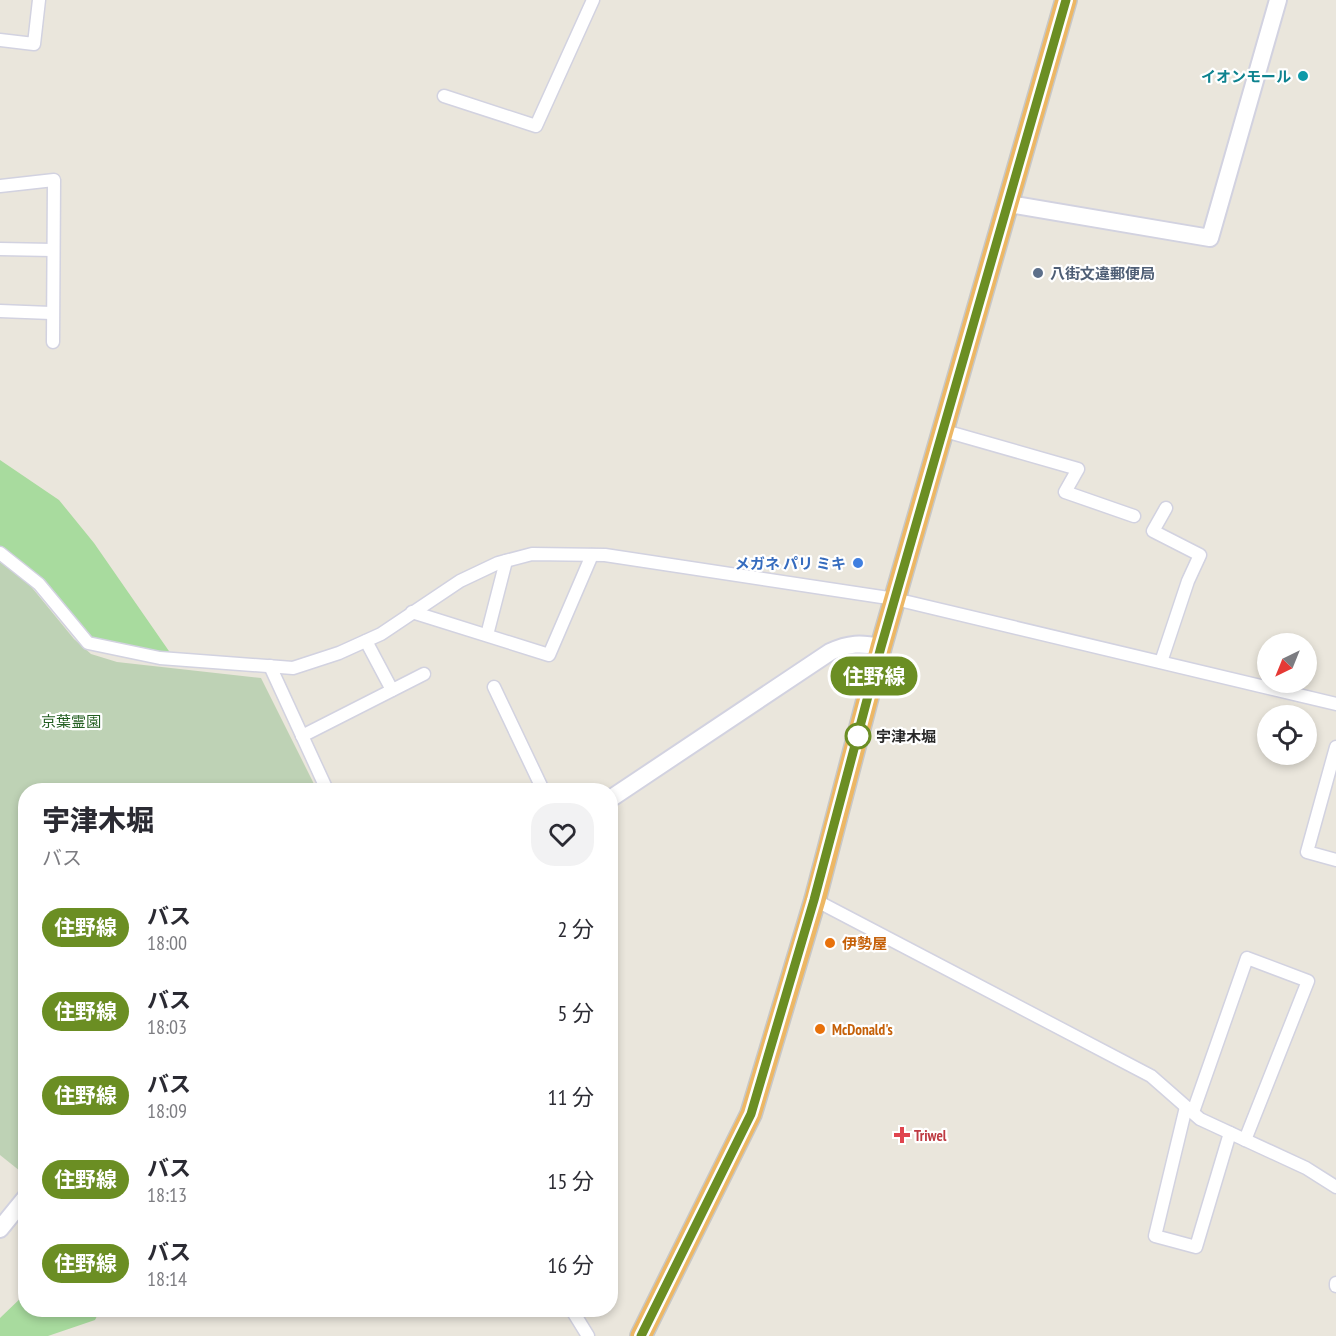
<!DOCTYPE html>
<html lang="ja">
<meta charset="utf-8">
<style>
:root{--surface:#fff;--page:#f2f2f3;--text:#2b2b33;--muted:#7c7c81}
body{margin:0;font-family:"PT Sans Narrow","Noto Sans JP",sans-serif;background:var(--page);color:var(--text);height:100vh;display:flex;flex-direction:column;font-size:22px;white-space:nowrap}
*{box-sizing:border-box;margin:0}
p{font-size:20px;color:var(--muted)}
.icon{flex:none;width:33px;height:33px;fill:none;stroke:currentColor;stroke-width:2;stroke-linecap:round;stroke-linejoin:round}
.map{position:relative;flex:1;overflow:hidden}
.side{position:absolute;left:18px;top:783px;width:600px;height:534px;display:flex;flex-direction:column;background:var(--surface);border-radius:24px;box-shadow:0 3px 9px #0003}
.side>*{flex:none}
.badge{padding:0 12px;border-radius:20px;font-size:21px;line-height:39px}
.needle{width:39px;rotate:223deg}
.tools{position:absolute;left:1257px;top:633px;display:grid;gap:12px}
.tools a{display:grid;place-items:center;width:60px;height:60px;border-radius:50%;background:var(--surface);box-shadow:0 3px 9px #0003;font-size:30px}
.map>.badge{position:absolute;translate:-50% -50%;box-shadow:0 0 0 3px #fff}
.round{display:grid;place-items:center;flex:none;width:63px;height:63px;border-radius:24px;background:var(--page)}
.head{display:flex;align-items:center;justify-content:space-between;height:102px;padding:0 24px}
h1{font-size:28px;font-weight:800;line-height:45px}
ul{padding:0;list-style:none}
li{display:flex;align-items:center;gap:18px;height:84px;padding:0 24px}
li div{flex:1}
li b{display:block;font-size:22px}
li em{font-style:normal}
li .badge{min-width:66px;font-weight:700;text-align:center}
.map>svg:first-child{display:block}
.green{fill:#a8db9e}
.cemetery{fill:#bed2b5}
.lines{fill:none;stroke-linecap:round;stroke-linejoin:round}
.street-casing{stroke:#d2d2e0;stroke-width:15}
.secondary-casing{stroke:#d2d2e0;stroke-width:20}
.highway-casing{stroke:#c7c7c7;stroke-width:24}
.street{stroke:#fff;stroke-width:12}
.secondary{stroke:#fff;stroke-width:16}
.highway{stroke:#edb764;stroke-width:21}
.line-casing{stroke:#fff;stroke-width:14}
.line{stroke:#6b8e23;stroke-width:9}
.culture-dot{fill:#0f9aa8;stroke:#fff;stroke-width:2}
.service-dot{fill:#5c6f8a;stroke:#fff;stroke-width:2}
.shop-dot{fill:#3f7fe0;stroke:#fff;stroke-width:2}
.stop-dot{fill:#fff;stroke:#6b8e23;stroke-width:3}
.food-dot{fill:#e8710a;stroke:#fff;stroke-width:2}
.health-dot{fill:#e0444e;stroke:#fff;stroke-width:2}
.labels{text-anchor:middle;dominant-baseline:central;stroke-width:4.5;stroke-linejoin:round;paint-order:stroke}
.culture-label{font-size:15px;font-weight:bold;fill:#0d838f;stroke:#fff;text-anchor:end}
.service-label{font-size:15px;font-weight:bold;fill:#4e5e75;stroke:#fff;text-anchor:start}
.shop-label{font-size:15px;font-weight:bold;fill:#366cbe;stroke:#fff;text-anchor:end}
.park-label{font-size:15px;fill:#235e21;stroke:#fff}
.stop-label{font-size:15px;font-weight:bold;fill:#292929;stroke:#fff;text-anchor:start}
.food-label{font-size:15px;font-weight:bold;fill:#c56008;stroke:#fff;text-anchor:start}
.health-label{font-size:15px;font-weight:bold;fill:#be3a42;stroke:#fff;text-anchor:start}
</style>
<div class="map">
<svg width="1336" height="1336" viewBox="0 0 1336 1336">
<rect width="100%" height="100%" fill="#eae6dc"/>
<!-- green -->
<g class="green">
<polygon points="0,460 59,500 94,543 171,654 91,637 79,628 28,567 0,547"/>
<polygon points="25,1294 26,1310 100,1310 95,1320 48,1336 0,1336 0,1318"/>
</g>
<!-- cemetery -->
<polygon class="cemetery" points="0,562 29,584 74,639 91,654 117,662 261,678 317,790 26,790 25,1175 0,1155"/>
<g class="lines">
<!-- street casing -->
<g class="street-casing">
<g id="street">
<polyline points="0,40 34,44 39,0"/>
<polyline points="444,96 536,126 593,0"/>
<polyline points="0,186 54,180 53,342"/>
<polyline points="0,249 53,250"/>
<polyline points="0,311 51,313"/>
<polyline points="945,431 1078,469 1065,492 1134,516"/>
<polyline points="0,553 39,584 88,643 160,658 293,668 339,653 381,634 460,581 498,563 532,554 605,555 895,599 1336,704"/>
<polyline points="412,612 549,655 592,555"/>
<polyline points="487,635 506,561"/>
<polyline points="366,641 392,690"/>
<polyline points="1161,662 1188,581 1200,555 1153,531 1166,508"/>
<polyline points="270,666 327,790"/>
<polyline points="494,687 543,790"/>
<polyline points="302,736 424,674"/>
<polyline points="1336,747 1307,852 1336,860"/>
<polyline points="815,900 1151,1076 1200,1119 1306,1168 1336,1187"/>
<polyline points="1186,1107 1155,1236 1196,1247 1230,1133"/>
<polyline points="1193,1112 1247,958 1308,981 1245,1140"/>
<polyline points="1336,1283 1336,1286"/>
<polyline points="572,1310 588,1336"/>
</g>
</g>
<!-- secondary casing -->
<g class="secondary-casing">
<g id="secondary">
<polyline points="1009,204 1210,238 1278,0"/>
<path d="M610 799 830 652C849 643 861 643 881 647"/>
<polyline points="0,1229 26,1197"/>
</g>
</g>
<!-- highway casing -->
<g class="highway-casing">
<polyline id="highway" points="641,1336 751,1114 815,900 881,647 1066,0"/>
</g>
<!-- street -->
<use href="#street" class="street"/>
<!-- secondary -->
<use href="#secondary" class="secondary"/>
<!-- highway -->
<use href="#highway" class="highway"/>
</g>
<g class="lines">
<!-- line casing -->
<g class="line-casing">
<polyline id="line" points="641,1336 751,1114 814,900 881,647 1066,0"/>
</g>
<!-- line -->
<use href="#line" class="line"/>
</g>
<!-- markers -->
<circle class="culture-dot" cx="1303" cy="76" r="6"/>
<circle class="service-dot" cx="1038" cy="273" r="6"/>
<circle class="shop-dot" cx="858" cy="563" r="6"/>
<circle class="stop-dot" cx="858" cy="736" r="12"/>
<g class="food-dot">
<circle cx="830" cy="943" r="6"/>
<circle cx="820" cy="1029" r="6"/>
</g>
<path class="health-dot" d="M899 1126h6v6h6v6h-6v6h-6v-6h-6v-6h6z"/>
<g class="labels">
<!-- culture labels -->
<g class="culture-label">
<text x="1291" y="76">イオンモール</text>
</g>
<!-- service labels -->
<g class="service-label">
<text x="1050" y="273">八街文違郵便局</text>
</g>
<!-- shop labels -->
<g class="shop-label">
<text x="846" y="563">メガネ パリ ミキ</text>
</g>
<!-- park labels -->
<g class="park-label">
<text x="71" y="721">京葉霊園</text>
</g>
<!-- stop labels -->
<g class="stop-label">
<text x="876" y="736">宇津木堀</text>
</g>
<!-- food labels -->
<g class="food-label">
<text x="842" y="943">伊勢屋</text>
<text x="832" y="1029">McDonald's</text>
</g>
<!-- health labels -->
<g class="health-label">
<text x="914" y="1135">Triwel</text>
</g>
</g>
</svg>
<div class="tools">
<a><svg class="needle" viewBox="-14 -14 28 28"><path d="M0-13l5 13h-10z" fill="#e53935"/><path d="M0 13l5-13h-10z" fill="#7c7c81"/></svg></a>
<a><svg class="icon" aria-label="locate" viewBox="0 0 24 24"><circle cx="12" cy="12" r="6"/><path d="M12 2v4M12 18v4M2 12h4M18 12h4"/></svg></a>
</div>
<b class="badge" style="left:874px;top:676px;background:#6b8e23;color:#fff">住野線</b>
<section class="side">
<div class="head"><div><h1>宇津木堀</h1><p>バス</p></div><a class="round"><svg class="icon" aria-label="heart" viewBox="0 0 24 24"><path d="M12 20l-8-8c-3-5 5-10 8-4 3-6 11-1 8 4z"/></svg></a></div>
<ul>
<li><span class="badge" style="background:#6b8e23;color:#fff">住野線</span><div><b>バス</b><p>18:00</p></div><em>2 分</em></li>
<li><span class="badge" style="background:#6b8e23;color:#fff">住野線</span><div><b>バス</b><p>18:03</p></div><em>5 分</em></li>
<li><span class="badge" style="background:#6b8e23;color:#fff">住野線</span><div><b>バス</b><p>18:09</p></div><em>11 分</em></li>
<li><span class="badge" style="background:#6b8e23;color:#fff">住野線</span><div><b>バス</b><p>18:13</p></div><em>15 分</em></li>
<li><span class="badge" style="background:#6b8e23;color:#fff">住野線</span><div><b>バス</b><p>18:14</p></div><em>16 分</em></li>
</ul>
</section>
</div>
